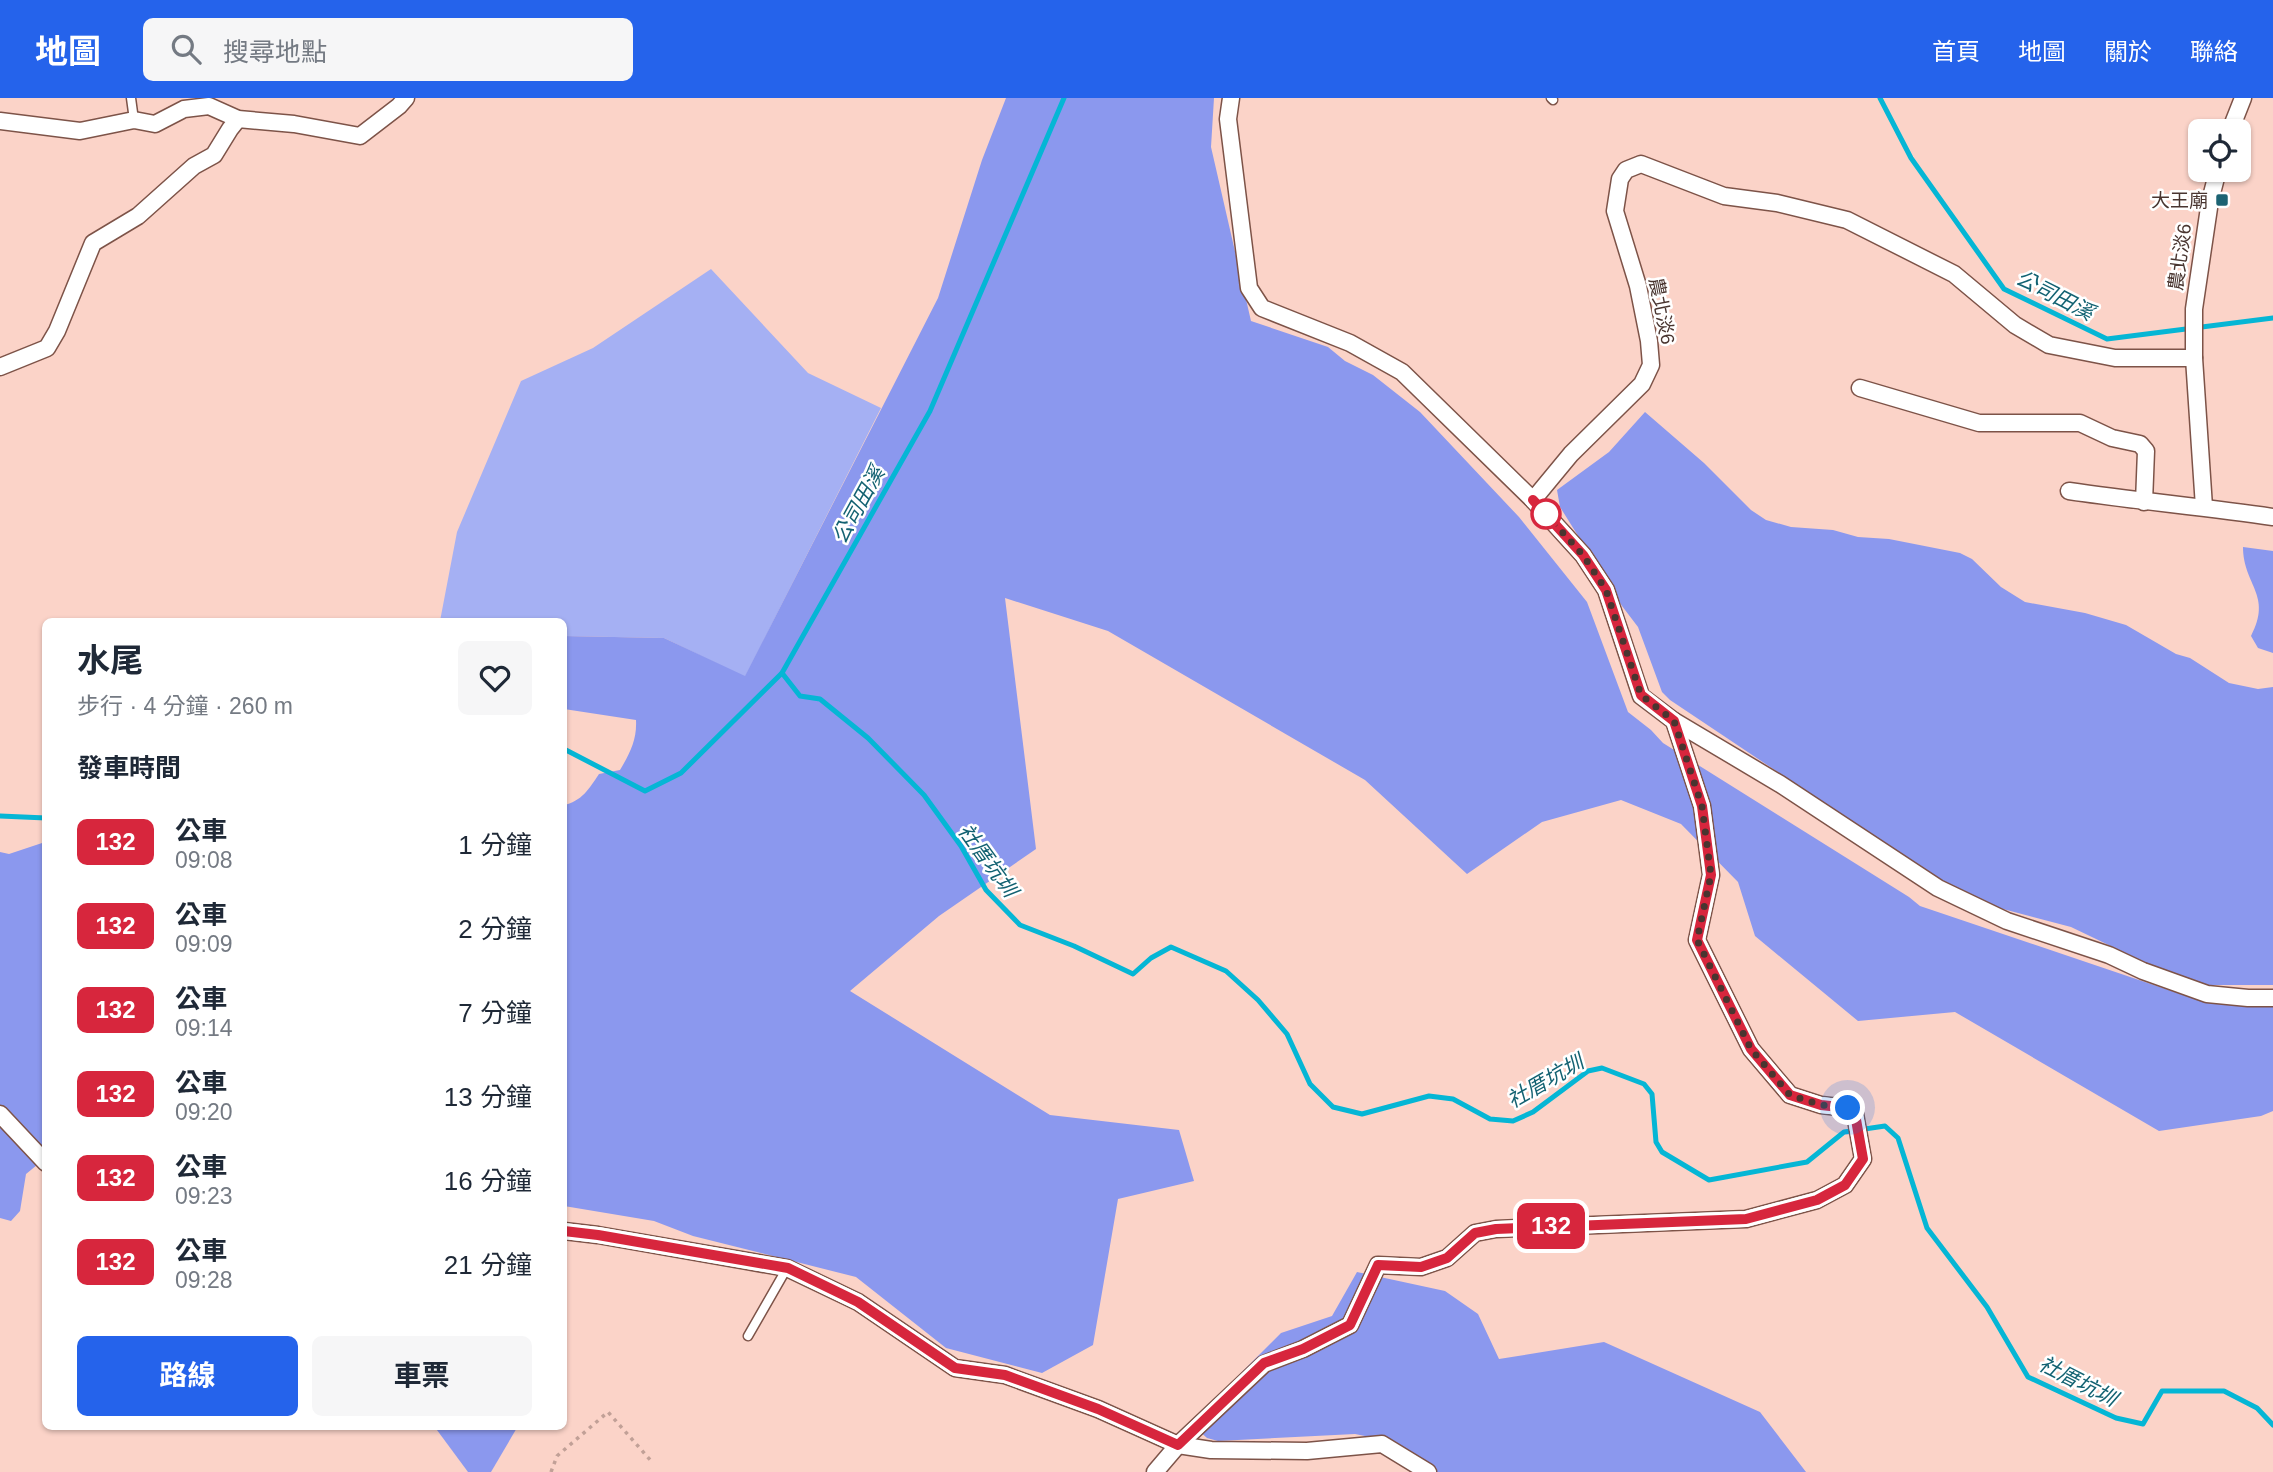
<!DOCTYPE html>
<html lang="zh-TW">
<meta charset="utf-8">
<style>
:root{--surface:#fff;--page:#f6f6f7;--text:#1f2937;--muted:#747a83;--accent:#2563eb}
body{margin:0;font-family:Arial,"Noto Sans TC",sans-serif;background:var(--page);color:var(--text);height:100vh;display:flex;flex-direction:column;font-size:26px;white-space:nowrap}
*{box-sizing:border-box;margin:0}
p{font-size:23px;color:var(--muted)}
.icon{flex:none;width:38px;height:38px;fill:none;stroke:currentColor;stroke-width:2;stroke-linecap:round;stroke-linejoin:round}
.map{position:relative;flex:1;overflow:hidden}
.panel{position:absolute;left:42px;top:520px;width:525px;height:812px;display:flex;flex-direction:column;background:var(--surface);border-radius:10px;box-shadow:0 2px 5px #0004}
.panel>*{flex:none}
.badge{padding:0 14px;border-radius:10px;font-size:24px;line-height:46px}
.controls{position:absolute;left:2188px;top:21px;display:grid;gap:14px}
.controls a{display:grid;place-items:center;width:63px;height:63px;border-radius:10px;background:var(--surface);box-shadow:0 2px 5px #0004;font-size:35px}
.you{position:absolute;width:35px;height:35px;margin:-18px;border:5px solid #fff;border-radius:50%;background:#1a73e8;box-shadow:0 0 0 10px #1a73e833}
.map>.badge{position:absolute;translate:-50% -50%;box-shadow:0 0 0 4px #fff}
h2{padding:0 35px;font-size:26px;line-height:63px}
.round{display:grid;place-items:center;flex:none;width:74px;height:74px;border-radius:10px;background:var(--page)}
.summary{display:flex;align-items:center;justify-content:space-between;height:119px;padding:0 35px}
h1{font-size:33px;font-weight:700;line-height:52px}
.primary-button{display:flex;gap:14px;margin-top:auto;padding:14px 35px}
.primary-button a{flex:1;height:80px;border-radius:10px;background:var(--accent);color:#fff;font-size:28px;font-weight:700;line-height:80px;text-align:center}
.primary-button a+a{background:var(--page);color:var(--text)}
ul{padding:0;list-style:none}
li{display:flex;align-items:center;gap:21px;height:84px;padding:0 35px}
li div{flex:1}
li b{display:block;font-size:26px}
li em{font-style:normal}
li .badge{min-width:77px;font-weight:700;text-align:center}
header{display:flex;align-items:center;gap:42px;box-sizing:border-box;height:98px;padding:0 35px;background:var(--accent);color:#fff}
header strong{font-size:33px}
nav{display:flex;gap:38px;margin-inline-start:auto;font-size:24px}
.search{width:490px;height:63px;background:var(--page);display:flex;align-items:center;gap:18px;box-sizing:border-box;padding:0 24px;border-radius:10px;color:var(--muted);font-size:26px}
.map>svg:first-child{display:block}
.green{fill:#a5b0f3}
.forest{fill:#8b98ee}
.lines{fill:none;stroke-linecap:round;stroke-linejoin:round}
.stream{stroke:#05b6d5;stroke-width:5}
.service-casing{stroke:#7d5348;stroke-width:11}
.minor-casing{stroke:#7d5348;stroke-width:19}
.path{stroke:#c1a097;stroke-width:3.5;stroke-dasharray:3.5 5;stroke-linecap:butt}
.service{stroke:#fff;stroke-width:8}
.minor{stroke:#fff;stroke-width:16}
.line-casing{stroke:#fff;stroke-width:16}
.line{stroke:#d7263d;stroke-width:10}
.walk{stroke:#493530;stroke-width:7;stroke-dasharray:0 12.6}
.poi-dot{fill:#1c6373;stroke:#fff;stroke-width:2.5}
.stop-dot{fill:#fff;stroke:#d7263d;stroke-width:3.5}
.labels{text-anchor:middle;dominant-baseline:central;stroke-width:5;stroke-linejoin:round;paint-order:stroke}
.poi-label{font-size:19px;fill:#493530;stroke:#fff;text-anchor:end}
.street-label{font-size:19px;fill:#493530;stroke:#fff}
.water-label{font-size:21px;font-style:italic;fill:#136272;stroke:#fff}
</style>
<header>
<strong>地圖</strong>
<div class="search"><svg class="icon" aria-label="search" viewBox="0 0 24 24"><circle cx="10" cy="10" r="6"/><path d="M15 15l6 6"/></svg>搜尋地點</div>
<nav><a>首頁</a><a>地圖</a><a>關於</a><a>聯絡</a></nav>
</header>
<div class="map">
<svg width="2273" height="1374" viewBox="0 0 2273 1374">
<rect width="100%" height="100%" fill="#fbd3c8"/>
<!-- green -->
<polygon class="green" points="711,171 808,275 881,310 745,579 664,540 564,538 564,523 440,523 457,434 521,283 593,250"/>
<!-- forest -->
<g class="forest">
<path d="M1006 0H1214L1211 49 1251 223 1328 249 1345 263 1373 277 1420 314 1519 419 1587 504 1628 614 1651 632 1663 645 1909 799 1920 808 2204 904 2273 902V1013L2261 1018 2159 1033 1955 914 1858 923 1755 838 1738 784 1681 726 1621 702 1542 724 1467 776 1365 682 1108 533 1005 500 1036 751 939 818 850 893 1050 1017 1179 1032 1194 1083 1118 1101 1093 1247 1042 1275 946 1250 856 1179 693 1138 654 1123 564 1108V707C582 703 589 691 599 676L620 672C630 655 637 642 636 622L564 611V538L664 540 745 578 938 200 982 62Z"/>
<polygon points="1645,314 1704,365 1751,412 1766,422 1791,429 1833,432 1858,439 1889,441 1960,455 1972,461 2001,489 2025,504 2085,515 2126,527 2176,556 2190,560 2229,585 2258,591 2273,589 2273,887 2197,887 2165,874 2071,829 1969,802 1670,602 1662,594 1638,529 1622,508 1560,409 1557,392 1609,354"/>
<path d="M2243 449 2273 453V555L2258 550 2251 538C2273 497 2243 487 2243 449Z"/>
<polygon points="45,744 45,1068 37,1067 26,1076 20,1113 11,1123 0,1120 0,754 9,756"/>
<path d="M1357 1174 1445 1193 1478 1216 1499 1261 1604 1244 1760 1314 1806 1374H1437C1413 1356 1385 1341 1355 1336L1218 1343 1207 1340 1198 1332 1219 1311 1216 1300 1281 1235 1332 1218Z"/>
<polygon points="434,1328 518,1328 491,1374 468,1374"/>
</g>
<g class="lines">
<!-- stream -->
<g class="stream">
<polyline points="1880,0 1911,60 2004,191 2107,241 2273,220"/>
<polyline points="782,575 800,598 820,601 868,640 924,697 961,748 986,792 1020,827 1074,848 1133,876 1151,860 1171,849 1226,873 1258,902 1287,936 1310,986 1333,1009 1362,1016 1429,998 1453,1001 1490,1021 1513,1023 1533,1014 1588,973 1602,970 1644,986 1652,996 1656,1044 1662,1054 1709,1082 1807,1064 1844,1034 1885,1028 1898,1040 1927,1130 1987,1209 2028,1279 2116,1320 2143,1326 2162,1293 2224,1293 2257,1310 2273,1327"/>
<polyline points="564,651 645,693 681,675 782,575 930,313 1064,0"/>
<polyline points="0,718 46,720"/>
</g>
<!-- service casing -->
<g class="service-casing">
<g id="service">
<polyline points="131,0 134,22"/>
<polyline points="1551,0 1553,2"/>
<polyline points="748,1238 787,1170"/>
</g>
</g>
<!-- minor casing -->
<g class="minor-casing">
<g id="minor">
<polyline points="0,23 80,33 134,22 155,26 184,11 209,8 238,21 294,26 360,38 399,8 406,0"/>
<polyline points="2230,33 2243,0"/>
<polyline points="2194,260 2204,409"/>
<polyline points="0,269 47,250 57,233 93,145 138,118 194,68 214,57 230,31 238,21"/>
<polyline points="1860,290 1979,325 2080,325 2112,340 2140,346 2146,353 2144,404"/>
<path d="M2069 393C2137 403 2205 409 2273 419"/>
<polyline points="1533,402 1571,356 1642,286 1651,267 1649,243 1638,188 1615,113 1620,81 1626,72 1641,66 1724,98 1777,105 1847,122 1954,176 2015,227 2049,247 2115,260 2194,260 2194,211 2210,103 2218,72"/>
<polyline points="1674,623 1780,686 1938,790 2007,823 2109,857 2143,873 2207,896 2248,900 2273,900"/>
<polyline points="0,1016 46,1065"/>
<polyline points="564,1133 598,1137 787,1170 858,1204 955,1270 1005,1277 1098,1311 1178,1347 1211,1352 1307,1353 1382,1346 1428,1374"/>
<polyline points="1155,1374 1178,1347 1264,1266 1303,1251 1350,1227 1378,1167 1421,1169 1447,1160 1475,1135 1496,1131 1746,1121 1817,1102 1845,1087 1863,1061 1855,1016 1848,1010 1821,1007 1790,997 1751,951 1697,842 1711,777 1702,708 1674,623 1641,598 1606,492 1583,457 1533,402 1402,274 1350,245 1262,210 1249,190 1228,21 1231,0"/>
</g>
</g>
<!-- path -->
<polyline class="path" points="551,1374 557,1358 608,1314 652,1364"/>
<!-- service -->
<use href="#service" class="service"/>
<!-- minor -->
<use href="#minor" class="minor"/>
</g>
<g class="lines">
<!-- line casing -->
<g class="line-casing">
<polyline id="line" points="564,1133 598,1137 788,1170 858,1204 955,1270 1005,1277 1098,1311 1178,1347 1264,1265 1303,1251 1350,1227 1378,1167 1421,1169 1447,1160 1475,1135 1496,1131 1746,1121 1817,1102 1845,1087 1863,1061 1855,1016 1848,1010 1821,1007 1790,997 1751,951 1697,842 1711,777 1702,708 1674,623 1641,597 1606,492 1583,457 1533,402"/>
</g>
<!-- line -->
<use href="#line" class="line"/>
<!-- walk -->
<polyline class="walk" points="1546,416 1583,457 1606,492 1641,597 1674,623 1702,708 1711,777 1697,842 1751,951 1790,997 1821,1007 1848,1010"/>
</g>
<!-- markers -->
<rect class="poi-dot" x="2215" y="95" width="14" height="14" rx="3.5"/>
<circle class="stop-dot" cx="1546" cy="416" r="14"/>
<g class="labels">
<!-- poi labels -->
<g class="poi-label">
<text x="2208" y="102">大王廟</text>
</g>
<!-- street labels -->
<g class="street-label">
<text transform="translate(2180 159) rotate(-82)">農北淡6</text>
<text transform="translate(1662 213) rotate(79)">農北淡6</text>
</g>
<!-- water labels -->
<g class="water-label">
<text transform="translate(2055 197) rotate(27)">公司田溪</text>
<text transform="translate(858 407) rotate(-61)">公司田溪</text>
<text transform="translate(988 762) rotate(54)">社厝坑圳</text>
<text transform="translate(1545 983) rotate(-30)">社厝坑圳</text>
<text transform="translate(2078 1283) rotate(27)">社厝坑圳</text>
</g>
</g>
</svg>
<div class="controls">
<a><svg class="icon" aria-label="locate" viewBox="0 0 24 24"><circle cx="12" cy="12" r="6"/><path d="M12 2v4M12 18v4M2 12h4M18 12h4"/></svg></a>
</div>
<div class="you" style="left:1848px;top:1010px"></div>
<b class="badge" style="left:1551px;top:1128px;background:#d7263d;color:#fff">132</b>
<section class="panel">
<div class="summary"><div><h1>水尾</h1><p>步行 · 4 分鐘 · 260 m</p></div><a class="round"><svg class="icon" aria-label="heart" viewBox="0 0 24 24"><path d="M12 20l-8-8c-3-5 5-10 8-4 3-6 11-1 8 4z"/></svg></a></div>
<h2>發車時間</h2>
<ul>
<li><span class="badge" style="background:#d7263d;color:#fff">132</span><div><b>公車</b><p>09:08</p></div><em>1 分鐘</em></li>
<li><span class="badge" style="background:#d7263d;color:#fff">132</span><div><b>公車</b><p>09:09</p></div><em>2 分鐘</em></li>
<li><span class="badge" style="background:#d7263d;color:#fff">132</span><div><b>公車</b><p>09:14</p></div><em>7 分鐘</em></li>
<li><span class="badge" style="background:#d7263d;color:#fff">132</span><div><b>公車</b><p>09:20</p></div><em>13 分鐘</em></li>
<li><span class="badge" style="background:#d7263d;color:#fff">132</span><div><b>公車</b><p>09:23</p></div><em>16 分鐘</em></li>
<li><span class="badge" style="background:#d7263d;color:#fff">132</span><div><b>公車</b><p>09:28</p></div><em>21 分鐘</em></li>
</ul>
<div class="primary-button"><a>路線</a><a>車票</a></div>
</section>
</div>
